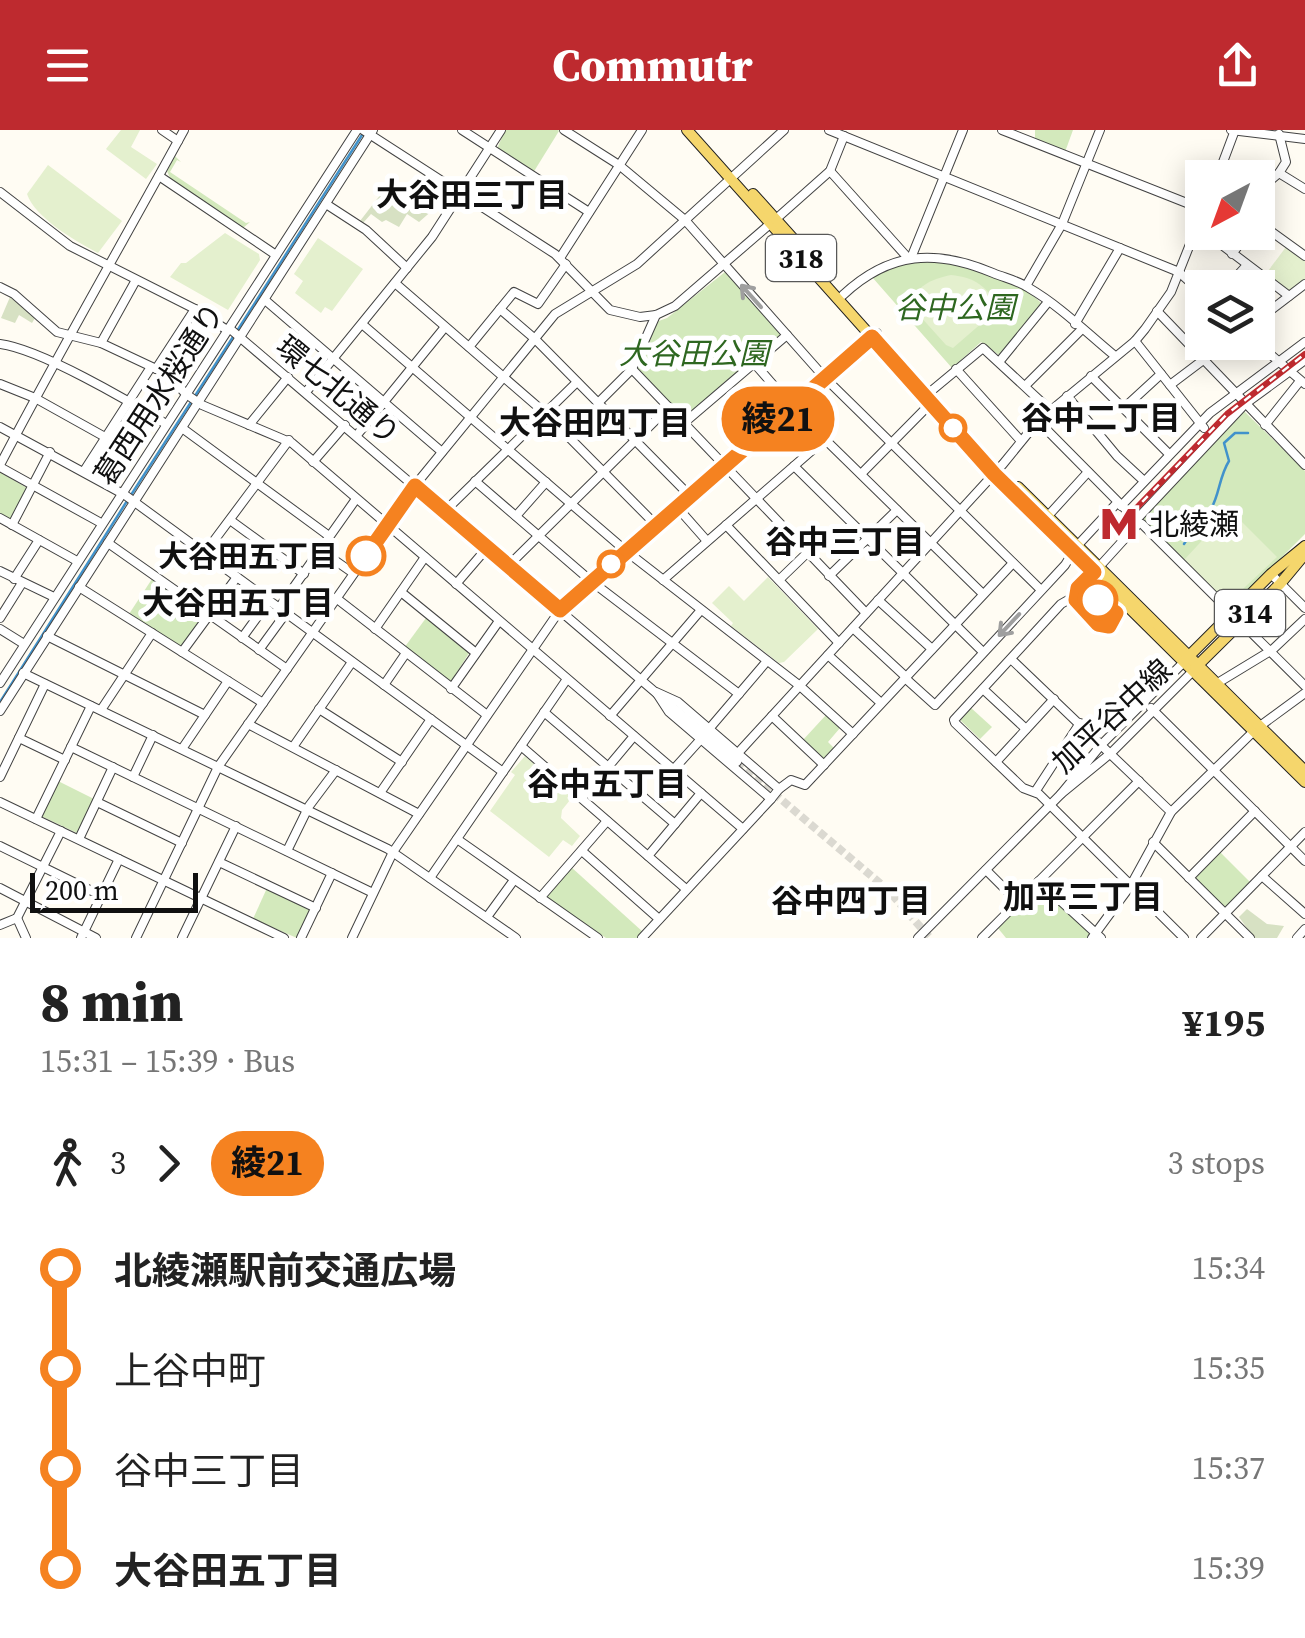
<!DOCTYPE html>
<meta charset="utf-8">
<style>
:root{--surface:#fff;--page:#f6f6f6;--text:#222;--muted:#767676;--accent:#be2a2f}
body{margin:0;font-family:"Source Serif 4","Noto Sans JP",serif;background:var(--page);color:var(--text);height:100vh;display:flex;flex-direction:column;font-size:38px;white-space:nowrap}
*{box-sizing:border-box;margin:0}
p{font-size:32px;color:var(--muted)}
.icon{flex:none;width:55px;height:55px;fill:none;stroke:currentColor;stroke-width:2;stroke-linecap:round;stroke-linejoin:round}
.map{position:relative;height:808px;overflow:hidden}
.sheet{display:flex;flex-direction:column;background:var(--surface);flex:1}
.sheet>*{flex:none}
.badge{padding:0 20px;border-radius:32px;font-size:35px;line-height:65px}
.needle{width:65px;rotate:221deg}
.tools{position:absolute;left:1185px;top:30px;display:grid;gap:20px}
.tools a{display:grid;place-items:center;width:90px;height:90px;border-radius:0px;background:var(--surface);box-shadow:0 5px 25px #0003;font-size:50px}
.scale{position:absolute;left:30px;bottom:25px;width:168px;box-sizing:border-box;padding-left:10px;border:5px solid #101010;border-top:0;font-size:28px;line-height:35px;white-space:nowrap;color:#101010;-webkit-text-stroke:8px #fff;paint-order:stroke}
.map>.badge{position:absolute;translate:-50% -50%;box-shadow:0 0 0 5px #fff}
.legs{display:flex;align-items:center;gap:15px;height:110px;padding:0 40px;font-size:32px}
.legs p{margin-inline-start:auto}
.summary{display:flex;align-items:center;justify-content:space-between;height:170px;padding:0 40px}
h1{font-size:55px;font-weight:800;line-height:75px}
ul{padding:0 40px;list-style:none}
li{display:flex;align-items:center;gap:35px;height:100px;font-size:38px}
li i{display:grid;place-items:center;width:15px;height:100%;margin:0 12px;background:currentColor}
li i::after{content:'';width:25px;height:25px;margin:-12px;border:8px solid;border-radius:50%;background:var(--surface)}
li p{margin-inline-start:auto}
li:first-child i{background:linear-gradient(#0000 50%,currentColor 0)}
li:last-child i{background:linear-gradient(currentColor 50%,#0000 0)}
header{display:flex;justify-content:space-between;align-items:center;height:130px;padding:0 40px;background:var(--accent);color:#fff;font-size:45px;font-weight:800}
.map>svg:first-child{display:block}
.green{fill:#d3e9bc}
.cemetery{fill:#d7e1c3}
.pitch{fill:#e4f0ce}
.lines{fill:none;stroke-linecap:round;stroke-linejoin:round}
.stream{stroke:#4192cb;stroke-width:2.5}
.minor-tunnel{stroke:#dbd9d1;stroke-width:8;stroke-dasharray:8 4;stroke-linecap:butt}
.minor-casing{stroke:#434343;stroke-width:10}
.major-casing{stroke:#212121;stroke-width:12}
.minor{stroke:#fff;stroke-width:8}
.major{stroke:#f5d66c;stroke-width:10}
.rail-casing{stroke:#be2a2f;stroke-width:6}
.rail{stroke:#fff;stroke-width:2.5;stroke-dasharray:8;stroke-linecap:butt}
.oneway{stroke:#9f9f9f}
.line-1-casing{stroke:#fff;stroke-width:22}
.line-1{stroke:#f58220;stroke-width:15}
.stop-1-dot{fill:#fff;stroke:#f58220;stroke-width:5}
.labels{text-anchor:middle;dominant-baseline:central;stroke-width:10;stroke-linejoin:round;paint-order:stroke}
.shield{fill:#fff;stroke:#585858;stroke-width:2.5}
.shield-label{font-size:28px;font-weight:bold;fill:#101010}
.park-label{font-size:30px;font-style:italic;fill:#2e6720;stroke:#fff}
.street-label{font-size:30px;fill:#101010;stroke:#fff}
.poi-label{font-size:30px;fill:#101010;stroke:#fff;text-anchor:start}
.stop-label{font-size:30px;font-weight:bold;fill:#101010;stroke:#fff;text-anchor:end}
.neighbourhood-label{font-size:32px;font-weight:bold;fill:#101010;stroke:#fff}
</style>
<header><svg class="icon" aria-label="menu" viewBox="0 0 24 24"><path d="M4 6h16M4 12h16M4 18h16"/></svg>Commutr<svg class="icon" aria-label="share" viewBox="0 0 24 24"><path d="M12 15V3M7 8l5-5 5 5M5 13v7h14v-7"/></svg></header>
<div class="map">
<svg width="1305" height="808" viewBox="0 0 1305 808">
<rect width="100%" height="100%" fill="#fffcf3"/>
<!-- green -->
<g class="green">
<polygon points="505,0 558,0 559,1 533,43 497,19"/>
<polygon points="1035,0 1073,0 1065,22 1035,10"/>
<polygon points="175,26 181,32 177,30 170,42 246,93 250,92 243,98 170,48 167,41"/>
<path d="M934 130C966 136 1021 149 1042 174L999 225 981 212 952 238 872 147 907 132Z"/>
<polygon points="725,142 781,205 686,289 636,240 656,192 667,188"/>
<polygon points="1244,281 1305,341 1305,404 1234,475 1227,476 1143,388"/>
<polygon points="0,342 27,358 11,389 0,384"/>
<polygon points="152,449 203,485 181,517 129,484"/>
<polygon points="426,488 469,523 451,552 404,518"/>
<polygon points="970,577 992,597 980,609 959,589"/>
<polygon points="826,585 840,598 828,612 834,618 823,629 803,610"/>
<polygon points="58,651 94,669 77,703 41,686"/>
<polygon points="1219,721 1251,753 1226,779 1194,748"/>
<polygon points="571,737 643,802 638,808 606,808 546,767"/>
<polygon points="1037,756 1091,802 1091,805 1088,808 1006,808 997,797"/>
<polygon points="267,758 310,779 297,808 253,789"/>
</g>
<!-- cemetery -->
<g class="cemetery">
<polygon points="381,64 407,82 418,68 434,79 419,92 407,84 399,97 386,90 382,92 371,84 363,93 360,91"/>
<polygon points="10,167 35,188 32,193 19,185 15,193 1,188"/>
<polygon points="1247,779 1267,794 1284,796 1277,808 1254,808 1239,787"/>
</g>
<!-- pitch -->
<g class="pitch">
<polygon points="121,0 140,0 131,17 157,34 146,49 106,19"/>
<path d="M48 35 122 91 98 123C77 112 35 88 27 64Z"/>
<polygon points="225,103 259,124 260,130 228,180 170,147 181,133 186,133"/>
<polygon points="318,108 363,139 332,181 325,177 321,183 295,163 303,151 294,144"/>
<polygon points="1286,117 1305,131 1305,152 1291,162 1265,145"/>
<path d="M951 145C974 147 989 157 998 179L953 218 946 215 910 175C916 156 931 149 951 145Z"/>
<polygon points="1236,386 1277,427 1228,473 1184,430 1224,387"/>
<polygon points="768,447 818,499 784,532 779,533 731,496 733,493 712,473 729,456 744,471"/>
<polygon points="525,626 570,665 567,668 570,670 562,680 561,688 580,706 572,716 563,710 549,727 490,681 515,645 511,642"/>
</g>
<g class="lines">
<!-- stream -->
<g class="stream">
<polyline points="237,201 362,5"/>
<polyline points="131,365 233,207"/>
<path d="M1184 414C1192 401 1204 392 1211 379 1220 363 1219 347 1229 331L1224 313 1235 303H1248"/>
<polyline points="0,572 127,371"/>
</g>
<!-- minor-tunnel -->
<polyline class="minor-tunnel" points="737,632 888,760 930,808"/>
<!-- minor casing -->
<g class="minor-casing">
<g id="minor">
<polyline points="162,0 178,11"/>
<polyline points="363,0 555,124 610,180 640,187 656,185 675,176 770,94"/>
<polyline points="462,0 589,82"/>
<polyline points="564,0 619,35 685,90 825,248 1041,460"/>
<polyline points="829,0 1179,142 1202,163"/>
<polyline points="1002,0 1202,79"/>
<polyline points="1231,0 1305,9"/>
<polyline points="830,41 908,128"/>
<polyline points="1279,43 1305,59"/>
<polyline points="159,46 276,125"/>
<polyline points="1217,48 1235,0"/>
<polyline points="1258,61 1279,43 1286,32 1279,4"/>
<polyline points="0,62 70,116 195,179 227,200"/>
<polyline points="326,74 366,100 407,138"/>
<polyline points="776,89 830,41 844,6"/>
<polyline points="1258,92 1305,126"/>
<polyline points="1214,109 1289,166"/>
<polyline points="1191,115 1214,109 1223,102"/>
<polyline points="1232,124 1249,102"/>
<polyline points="560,128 642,0"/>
<polyline points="911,128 963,0"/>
<polyline points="395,153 545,283 656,395"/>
<polyline points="1026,156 1062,94 1100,0"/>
<polyline points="0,157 14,164 57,202 101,213 167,244 186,264 202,275 292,313 743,699"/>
<polyline points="1226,158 1247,135"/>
<path d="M843 165C890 121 936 119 993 143 1005 148 1019 151 1029 158 1060 176 1087 203 1115 226"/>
<polyline points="265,170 442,322"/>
<polyline points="500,179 535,209 690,366"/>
<polyline points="1157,181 1305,335"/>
<polyline points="1258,190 1305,154"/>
<polyline points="362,194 626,421 800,556 853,604"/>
<polyline points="1075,194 1120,118"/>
<polyline points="229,198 737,632"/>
<polyline points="1135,211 1204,298"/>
<polyline points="1256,212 1305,254"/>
<polyline points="101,213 136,150"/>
<path d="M0 214C40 219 129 271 166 294"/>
<polyline points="469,217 514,162 538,174 566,134"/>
<polyline points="999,232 1048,172"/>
<polyline points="754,233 795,280 983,464"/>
<polyline points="156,239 195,179"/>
<polyline points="632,239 866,483"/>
<polyline points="956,239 1021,311"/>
<polyline points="1091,246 1169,324"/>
<polyline points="0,254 35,268 105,307"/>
<polyline points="1170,255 1227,212"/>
<polyline points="1025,256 1082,199"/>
<polyline points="306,262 432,107 501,0"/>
<polyline points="930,262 983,218 1050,280"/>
<polyline points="1067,266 1117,326 1144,351"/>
<polyline points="598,273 632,239 656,185"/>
<polyline points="1124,278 1161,244"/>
<polyline points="1038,291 1137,391"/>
<polyline points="684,293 787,205"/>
<polyline points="249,295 288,247"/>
<polyline points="1265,295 1300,251"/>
<polyline points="0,297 125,365 503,642"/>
<polyline points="182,298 329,406"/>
<polyline points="357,305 445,197"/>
<polyline points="313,332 345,295"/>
<path d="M0 335C59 222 123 112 184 0"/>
<polyline points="794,336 983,522"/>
<polyline points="0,337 101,393"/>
<polyline points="84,341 151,237"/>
<polyline points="861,344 931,273"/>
<polyline points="475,351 591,451 739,564"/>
<polyline points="1121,376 1210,283 1305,212"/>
<polyline points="677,377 707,411"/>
<polyline points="445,381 577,252"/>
<polyline points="516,386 546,352"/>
<polyline points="1047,387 1088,342"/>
<polyline points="0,388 77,431"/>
<polyline points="230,390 304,444"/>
<polyline points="1136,390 1245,274 1305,230"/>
<polyline points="12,395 50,322"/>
<polyline points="726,395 839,513"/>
<polyline points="108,413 287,539"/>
<polyline points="1077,416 1117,373"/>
<polyline points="320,420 353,443"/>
<polyline points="204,424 289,310"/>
<polyline points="508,436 669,277"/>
<polyline points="1099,437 1139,393 1142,394 1305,556"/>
<polyline points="0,441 54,467"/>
<polyline points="1271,444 1305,478"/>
<polyline points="829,446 897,380"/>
<polyline points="14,449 39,410"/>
<polyline points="663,450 825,309"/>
<polyline points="779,450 807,423"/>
<polyline points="456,454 487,418"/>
<polyline points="79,457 263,573"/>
<polyline points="401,462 476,523"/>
<polyline points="1075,466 1061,474 954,590 955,593 1023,658 1039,664 1184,808"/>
<polyline points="336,468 487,585"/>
<polyline points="878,470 932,519"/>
<polyline points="279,478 356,369"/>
<polyline points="0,488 22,453"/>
<polyline points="853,498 906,547"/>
<polyline points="0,499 24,514"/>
<polyline points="375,499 425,427"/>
<polyline points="47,506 205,585"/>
<polyline points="242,508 269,471"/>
<polyline points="259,520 286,483"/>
<polyline points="182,522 237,447"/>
<polyline points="828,525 881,573"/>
<polyline points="1011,529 1171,682"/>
<polyline points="1184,532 1102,614 1061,664 1111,623 1193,541"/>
<polyline points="23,543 388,719 516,808"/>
<polyline points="905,548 935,575 1065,435 1073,422"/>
<polyline points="0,553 357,0"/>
<polyline points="1216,554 1272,520 1305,489"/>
<polyline points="384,555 406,523"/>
<polyline points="451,559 499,491"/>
<polyline points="983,559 1026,599"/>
<polygon points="656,562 678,572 779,659 771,669 669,582"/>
<polyline points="1151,578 1305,731"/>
<polyline points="319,579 402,632"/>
<polyline points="101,580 152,503"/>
<polyline points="0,581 373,0"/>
<polyline points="544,582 675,694"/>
<polyline points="610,586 701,480"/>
<polyline points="772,586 824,635"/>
<polyline points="248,594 419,684"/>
<polyline points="1260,596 1305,563"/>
<polyline points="709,599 767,531"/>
<polyline points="19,608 65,630"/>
<polyline points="521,616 686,759"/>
<polyline points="71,617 373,763"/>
<polyline points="293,617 352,532"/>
<polyline points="182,619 228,551"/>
<polyline points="738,623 1003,334 1038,291 1135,211 1145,199 1171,162 1202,84"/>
<polyline points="996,632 1054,569"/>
<polyline points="673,640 701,609"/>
<polyline points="0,647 45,554"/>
<polyline points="133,647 153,605"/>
<polyline points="779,659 791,650 805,655 1013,433"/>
<polyline points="1035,662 1080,593"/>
<polyline points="380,663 431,589"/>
<polyline points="582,668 634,606"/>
<polyline points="0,672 284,808"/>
<polyline points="97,672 182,713"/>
<polyline points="36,689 91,576"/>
<polyline points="79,709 113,637"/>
<polyline points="457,709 598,808"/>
<polyline points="1153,712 1250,808"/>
<polyline points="0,716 102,766"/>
<polyline points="287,721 309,676 336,640"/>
<polyline points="582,721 659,789"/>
<polyline points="648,726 701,663"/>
<polyline points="219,732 316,778"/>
<polyline points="986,740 1018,772"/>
<polyline points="1262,746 1305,784"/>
<polyline points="430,748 567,549"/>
<polyline points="1189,748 1255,681"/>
<polyline points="1039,751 1101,808"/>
<polyline points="0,758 96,808"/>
<polyline points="540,768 607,691"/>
<polyline points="487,787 514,750"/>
<polyline points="17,788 26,808"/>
<polyline points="0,795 17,788 61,701"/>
<polyline points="81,808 119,729"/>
<polyline points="136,808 218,637 421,348 555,184 637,134 784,0"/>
<polyline points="182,808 236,696"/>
<polyline points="301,808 332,743"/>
<polyline points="352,808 393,722 560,480 877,203"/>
<polyline points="642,808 771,669"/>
<polyline points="918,808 1061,664"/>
<polyline points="982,808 1139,651"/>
<polyline points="1092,808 1131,755 1171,682 1254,601"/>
<polyline points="1201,808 1305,702"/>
<polyline points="1297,808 1305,799"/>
</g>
</g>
<!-- major casing -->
<g class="major-casing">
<g id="major">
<polyline points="687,0 994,344 1305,652"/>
<polyline points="753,64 815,133"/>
<polyline points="1018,357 1305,641"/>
<polyline points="1186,529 1271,444 1305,416"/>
<polyline points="1195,538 1280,454 1305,424"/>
</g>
</g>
<!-- minor -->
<use href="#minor" class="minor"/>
<!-- major -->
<use href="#major" class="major"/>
<!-- rail casing -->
<g class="rail-casing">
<polyline id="rail" points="1120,395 1227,284 1305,224"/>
</g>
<!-- rail -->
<use href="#rail" class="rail"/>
</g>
<!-- one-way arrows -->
<defs><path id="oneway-shaft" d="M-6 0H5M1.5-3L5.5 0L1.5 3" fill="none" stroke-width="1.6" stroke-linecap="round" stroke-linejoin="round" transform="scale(2.5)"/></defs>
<g class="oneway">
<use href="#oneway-shaft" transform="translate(751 166) rotate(-132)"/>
<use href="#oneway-shaft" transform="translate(1009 495) rotate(133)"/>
</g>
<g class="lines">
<!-- line-1 casing -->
<g class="line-1-casing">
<polyline id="line-1" points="366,426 415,356 560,480 872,207 994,344 1094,442 1078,458 1076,470 1098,494 1109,496 1116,483 1098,470"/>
</g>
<!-- line-1 -->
<use href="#line-1" class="line-1"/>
</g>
<!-- icons -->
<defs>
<g id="metro-bare" transform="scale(3)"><path d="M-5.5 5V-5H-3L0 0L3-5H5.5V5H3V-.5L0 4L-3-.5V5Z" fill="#be2a2f" stroke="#fff" stroke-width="2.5" paint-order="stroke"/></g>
</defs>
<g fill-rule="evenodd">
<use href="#metro-bare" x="1119" y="394"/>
</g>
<!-- markers -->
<g class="stop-1-dot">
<circle cx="953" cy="298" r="12"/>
<circle cx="366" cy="426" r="18"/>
<circle cx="611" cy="434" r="12"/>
<circle cx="1098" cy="470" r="18"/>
</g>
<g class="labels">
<!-- shield labels -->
<g class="shield">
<rect x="766" y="105" width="70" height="46" rx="8"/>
<rect x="1215" y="460" width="70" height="46" rx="8"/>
</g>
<g class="shield-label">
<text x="801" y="128">318</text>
<text x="1250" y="483">314</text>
</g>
<!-- park labels -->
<g class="park-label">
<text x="955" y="177">谷中公園</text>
<text x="694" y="223">大谷田公園</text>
</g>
<!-- street labels -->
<g class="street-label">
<text transform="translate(338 260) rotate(40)">環七北通り</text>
<text transform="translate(159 264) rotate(-57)">葛西用水桜通り</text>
<text transform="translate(1112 586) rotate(-43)">加平谷中線</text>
</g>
<!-- poi labels -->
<g class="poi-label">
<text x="1149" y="394">北綾瀬</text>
</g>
<!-- stop labels -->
<g class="stop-label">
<text x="338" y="426">大谷田五丁目</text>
</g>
<!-- neighbourhood labels -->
<g class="neighbourhood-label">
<text x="472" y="65">大谷田三丁目</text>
<text x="1101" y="288">谷中二丁目</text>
<text x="595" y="293">大谷田四丁目</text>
<text x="845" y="412">谷中三丁目</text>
<text x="238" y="473">大谷田五丁目</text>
<text x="607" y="654">谷中五丁目</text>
<text x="1083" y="767">加平三丁目</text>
<text x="851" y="771">谷中四丁目</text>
</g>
</g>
</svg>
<div class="tools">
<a><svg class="needle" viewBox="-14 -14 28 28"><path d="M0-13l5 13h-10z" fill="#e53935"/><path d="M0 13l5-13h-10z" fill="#767676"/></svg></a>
<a><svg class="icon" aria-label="layers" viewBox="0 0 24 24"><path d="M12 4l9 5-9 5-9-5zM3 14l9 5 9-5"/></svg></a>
</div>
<div class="scale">200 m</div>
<b class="badge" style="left:778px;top:289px;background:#f58220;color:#111">綾21</b>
</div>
<section class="sheet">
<div class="summary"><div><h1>8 min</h1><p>15:31 – 15:39 · Bus</p></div><b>¥195</b></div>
<div class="legs"><svg class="icon" aria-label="walk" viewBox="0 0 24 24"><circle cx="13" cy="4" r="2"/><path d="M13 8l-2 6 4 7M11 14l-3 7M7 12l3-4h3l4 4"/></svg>3<svg class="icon" aria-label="forward" viewBox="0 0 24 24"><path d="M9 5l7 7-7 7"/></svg><b class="badge" style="background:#f58220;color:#111">綾21</b><p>3 stops</p></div>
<ul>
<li><i style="color:#f58220"></i><b>北綾瀬駅前交通広場</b><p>15:34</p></li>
<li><i style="color:#f58220"></i><span>上谷中町</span><p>15:35</p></li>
<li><i style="color:#f58220"></i><span>谷中三丁目</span><p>15:37</p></li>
<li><i style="color:#f58220"></i><b>大谷田五丁目</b><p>15:39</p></li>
</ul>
</section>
